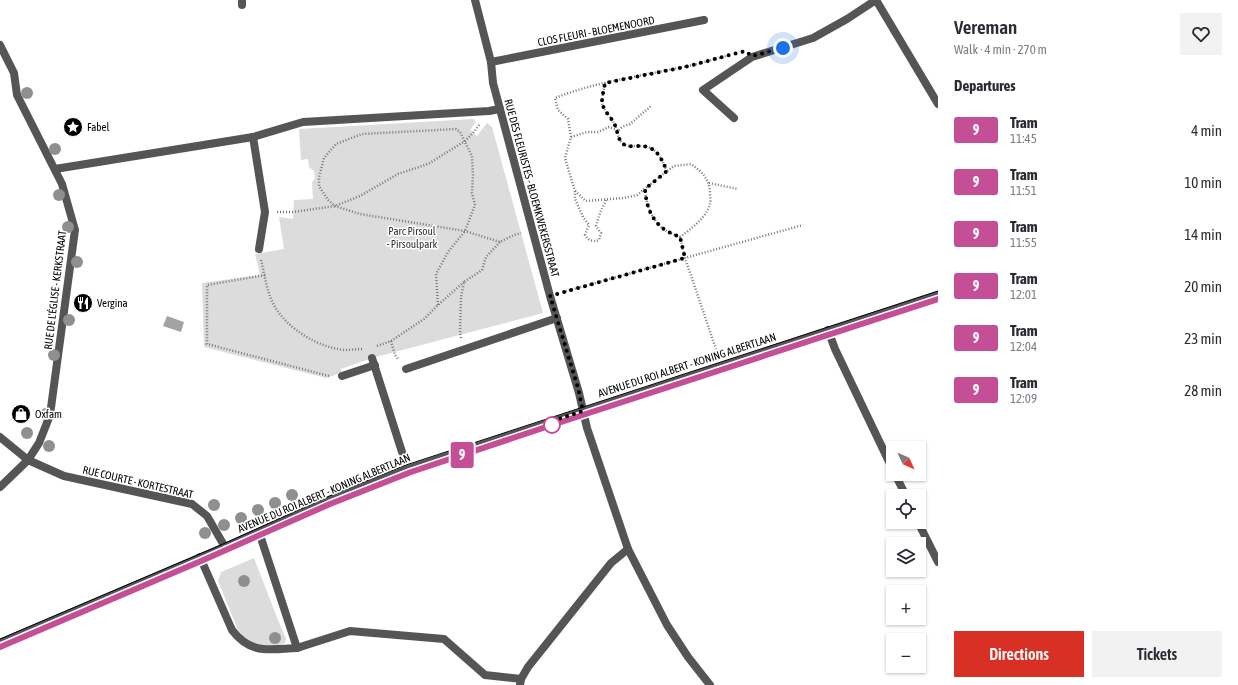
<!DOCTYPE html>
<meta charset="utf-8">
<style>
:root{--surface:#fff;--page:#f2f2f3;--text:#2b2b33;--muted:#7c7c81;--accent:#d93025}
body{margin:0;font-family:"Asap Condensed",sans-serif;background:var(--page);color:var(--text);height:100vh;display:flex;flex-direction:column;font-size:15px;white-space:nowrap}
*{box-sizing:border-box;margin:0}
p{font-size:13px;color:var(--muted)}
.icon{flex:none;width:22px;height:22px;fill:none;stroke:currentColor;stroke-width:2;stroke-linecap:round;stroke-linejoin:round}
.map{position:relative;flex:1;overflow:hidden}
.side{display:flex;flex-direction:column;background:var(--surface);width:300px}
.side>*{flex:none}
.badge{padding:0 8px;border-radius:3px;font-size:14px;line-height:26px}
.needle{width:26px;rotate:134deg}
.buttons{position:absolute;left:886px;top:441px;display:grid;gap:8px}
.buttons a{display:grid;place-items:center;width:40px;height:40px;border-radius:0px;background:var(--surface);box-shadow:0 1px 3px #0004;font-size:20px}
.you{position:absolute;width:20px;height:20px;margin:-10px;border:3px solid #fff;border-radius:50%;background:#1a73e8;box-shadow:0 0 0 6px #1a73e833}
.map>.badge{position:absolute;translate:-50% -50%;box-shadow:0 0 0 2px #fff}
h2{padding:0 16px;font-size:15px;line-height:36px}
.round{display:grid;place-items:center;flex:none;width:42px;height:42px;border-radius:0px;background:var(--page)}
.overview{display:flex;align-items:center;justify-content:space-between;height:68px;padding:0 16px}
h1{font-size:19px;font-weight:600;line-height:30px}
.primary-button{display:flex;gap:8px;margin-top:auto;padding:8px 16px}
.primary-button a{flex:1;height:46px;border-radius:0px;background:var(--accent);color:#fff;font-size:16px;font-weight:600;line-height:46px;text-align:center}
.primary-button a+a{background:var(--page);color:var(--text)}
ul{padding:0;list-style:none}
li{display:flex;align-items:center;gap:12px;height:52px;padding:0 16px}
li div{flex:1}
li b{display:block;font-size:15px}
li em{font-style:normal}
li .badge{min-width:44px;font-weight:700;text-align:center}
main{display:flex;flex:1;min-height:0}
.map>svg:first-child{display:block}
.green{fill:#dcdcdc}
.water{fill:#a3a3a3}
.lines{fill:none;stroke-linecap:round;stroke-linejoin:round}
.path{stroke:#777;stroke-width:2.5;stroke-dasharray:1 2;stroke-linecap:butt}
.service{stroke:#555;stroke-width:8}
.pedestrian{stroke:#555;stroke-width:8}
.minor{stroke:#555;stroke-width:8}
.tertiary{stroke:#555;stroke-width:8}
.tram{stroke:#000;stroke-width:1}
.tree{fill:#8f8f8f}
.line-casing{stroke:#fff;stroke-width:9}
.line{stroke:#c44f97;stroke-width:6}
.walk{stroke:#000;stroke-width:4;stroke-dasharray:0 7.2}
.stop-dot{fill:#fff;stroke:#c44f97;stroke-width:2}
.labels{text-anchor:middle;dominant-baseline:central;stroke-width:3;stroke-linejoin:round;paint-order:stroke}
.street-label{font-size:11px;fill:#000;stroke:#fff}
.poi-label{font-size:11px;fill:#000;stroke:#fff;text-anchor:start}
.park-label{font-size:11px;fill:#333;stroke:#fff}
</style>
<main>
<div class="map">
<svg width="938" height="685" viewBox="0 0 938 685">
<rect width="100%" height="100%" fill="#fff"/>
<!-- green -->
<g class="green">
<polygon points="473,119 476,122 470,130 477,136 487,123 492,127 543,313 372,358 341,369 341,373 326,378 204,347 202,283 260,275 255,254 284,249 279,217 293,219 294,200 313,199 312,182 315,178 314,171 309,167 308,159 301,160 299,129"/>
<polygon points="254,558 276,615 286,639 285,643 273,647 265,647 250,642 245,638 238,630 218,581 221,572"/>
</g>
<!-- water -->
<polygon class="water" points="167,316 184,322 181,332 163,326"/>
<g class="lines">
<!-- path -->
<g class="path">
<path d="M605 83C604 89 602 96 602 102 603 110 610 116 614 123 618 130 617 141 625 145 629 147 632 146 637 146 656 145 660 156 667 171"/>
<polyline points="571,137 587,132 598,132 609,127 615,129 618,131 622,127 630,124 651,106"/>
<polyline points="709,183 738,189"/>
<path d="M645 189C646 205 652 221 665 230 670 233 675 235 680 237"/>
<path d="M575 191 586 201 624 198 637 195 662 175 674 166 691 164C702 172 709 178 710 192 710 196 711 201 710 204 706 218 691 229 680 237"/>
<path d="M606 200 600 213 596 226 601 233 599 240C592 242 589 241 585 235L589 225 583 217 575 199V191L565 158 571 137 568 119 558 110 555 98C595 82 640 76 683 67 699 64 714 59 730 55"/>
<polyline points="277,212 293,212 335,206 360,196 398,174 428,164 465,141 473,133 480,124"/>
<polyline points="680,237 685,258 716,349"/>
<path d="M261 260C265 276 267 294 275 307 289 330 318 347 344 350 350 350 357 349 363 349"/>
<polyline points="265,275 207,285 207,344 329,376"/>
<polyline points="563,292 803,225"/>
<polyline points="438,305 436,274 448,252 465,231 475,205 472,193 473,175 472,156 460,132 456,129 362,134 336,144 324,158 319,177 319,186 328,200 335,206 360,214 465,231 500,242 514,235 521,233"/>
<polyline points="461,338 460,333 461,297 464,282 482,270 486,257 500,242"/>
<polyline points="391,341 395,355 399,360"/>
<polyline points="377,346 391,341 424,319 438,305 464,282"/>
</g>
<!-- service -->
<g class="service">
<polyline points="734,118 703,90 752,57 813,38 847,19 876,0"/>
<polyline points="372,358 402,452"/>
<polyline points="406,369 557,318"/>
<polyline points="342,376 375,365"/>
<path d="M200 557 232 630C251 655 269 649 297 648L259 532"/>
<polyline points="297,648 350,631 444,639 485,675 521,679"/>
</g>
<!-- pedestrian -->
<polyline class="pedestrian" points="0,487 28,460"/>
<!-- minor -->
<g class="minor">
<polyline points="242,0 242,5"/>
<polyline points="475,0 491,62 493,83 550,296 579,393 587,428 628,549 667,625 688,657 710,685"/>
<polyline points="876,0 938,104"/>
<polyline points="0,45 14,73 17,95 62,184 75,230 50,415 39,443 28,460"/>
<polyline points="491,62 704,20"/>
<polyline points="253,137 265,212 259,249"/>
<polyline points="55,169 253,137 303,122 489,111 500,109"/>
<polyline points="828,330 835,349 893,470"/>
<polyline points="0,437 28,460 64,476 192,504 207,516 225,547"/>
<polyline points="895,474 906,496"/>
<polyline points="918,522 938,562"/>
<polyline points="520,685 521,679 528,667 611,563 628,549"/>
</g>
<!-- tertiary -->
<polyline class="tertiary" points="0,643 225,547 328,501 408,469 938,295"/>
<!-- tram -->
<g class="tram">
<polyline points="0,639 223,544 327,497 406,465 938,291"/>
<polyline points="0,647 201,561 330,504 411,472 606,407 938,299"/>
</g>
</g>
<!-- trees -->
<g class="tree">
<circle cx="27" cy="93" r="6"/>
<circle cx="55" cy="149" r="6"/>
<circle cx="59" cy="195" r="6"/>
<circle cx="68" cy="227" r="6"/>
<circle cx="77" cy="262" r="6"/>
<circle cx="69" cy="320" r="6"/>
<circle cx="54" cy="355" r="6"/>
<circle cx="46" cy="414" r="6"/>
<circle cx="27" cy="433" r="6"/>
<circle cx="49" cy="446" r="6"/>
<circle cx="292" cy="495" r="6"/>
<circle cx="275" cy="503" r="6"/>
<circle cx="214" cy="505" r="6"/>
<circle cx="258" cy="510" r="6"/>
<circle cx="241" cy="518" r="6"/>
<circle cx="224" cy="525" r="6"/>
<circle cx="205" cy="533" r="6"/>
<circle cx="244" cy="581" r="6"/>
<circle cx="275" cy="638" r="6"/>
</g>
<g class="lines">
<!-- line casing -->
<g class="line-casing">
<polyline id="line" points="0,647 201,561 330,504 411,472 552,425 938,299"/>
</g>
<!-- line -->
<use href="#line" class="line"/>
<!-- walk -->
<path class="walk" d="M552 425 550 422 583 411 578 388 550 296 685 258 680 237C675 235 670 233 665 230 651 220 646 205 645 189L667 171C660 156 656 145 637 146 632 146 629 147 625 145 617 141 618 130 614 123 610 116 603 110 602 102 602 96 604 89 605 83L685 67 745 51 752 56 783 48"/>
</g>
<!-- icons -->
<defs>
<g id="sight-disc" transform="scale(1)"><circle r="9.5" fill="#000" stroke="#fff"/><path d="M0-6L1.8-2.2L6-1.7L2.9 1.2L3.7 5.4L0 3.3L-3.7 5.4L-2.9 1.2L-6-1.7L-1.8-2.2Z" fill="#fff"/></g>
<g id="restaurant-disc" transform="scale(1)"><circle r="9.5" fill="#000" stroke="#fff"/><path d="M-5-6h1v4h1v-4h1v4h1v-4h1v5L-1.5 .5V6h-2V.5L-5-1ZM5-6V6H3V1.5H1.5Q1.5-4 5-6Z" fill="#fff"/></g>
<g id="shop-disc" transform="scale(1)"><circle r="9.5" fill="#000" stroke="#fff"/><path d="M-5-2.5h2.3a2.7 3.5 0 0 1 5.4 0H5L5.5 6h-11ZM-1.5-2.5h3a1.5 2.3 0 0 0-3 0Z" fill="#fff"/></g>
</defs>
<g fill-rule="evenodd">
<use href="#sight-disc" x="73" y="127"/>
<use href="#restaurant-disc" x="83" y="303"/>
<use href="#shop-disc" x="21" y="414"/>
</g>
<!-- markers -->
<circle class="stop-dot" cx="552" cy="425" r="8"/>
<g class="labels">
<!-- street labels -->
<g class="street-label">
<text transform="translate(596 31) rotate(-11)">CLOS FLEURI - BLOEMENOORD</text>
<text transform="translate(532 188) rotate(75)">RUE DES FLEURISTES - BLOEMKWEKERSSTRAAT</text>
<text transform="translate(55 290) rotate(-83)">RUE DE L'ÉGLISE - KERKSTRAAT</text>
<text transform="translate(687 365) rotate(-18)">AVENUE DU ROI ALBERT - KONING ALBERTLAAN</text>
<text transform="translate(138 482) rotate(13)">RUE COURTE - KORTESTRAAT</text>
<text transform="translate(324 493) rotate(-23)">AVENUE DU ROI ALBERT - KONING ALBERTLAAN</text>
</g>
<!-- poi labels -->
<g class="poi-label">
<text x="87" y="127">Fabel</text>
<text x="97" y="303">Vergina</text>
<text x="35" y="414">Oxfam</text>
</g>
<!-- park labels -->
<g class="park-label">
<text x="412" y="231">Parc Pirsoul<tspan x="412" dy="13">- Pirsoulpark</tspan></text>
</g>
</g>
</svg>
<div class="buttons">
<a><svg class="needle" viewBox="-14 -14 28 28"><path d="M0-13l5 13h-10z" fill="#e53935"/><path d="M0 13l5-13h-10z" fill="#7c7c81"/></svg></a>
<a><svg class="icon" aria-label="locate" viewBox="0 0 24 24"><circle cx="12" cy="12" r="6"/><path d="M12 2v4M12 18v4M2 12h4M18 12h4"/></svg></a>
<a><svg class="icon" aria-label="layers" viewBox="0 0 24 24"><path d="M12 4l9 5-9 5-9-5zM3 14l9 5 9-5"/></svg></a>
<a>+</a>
<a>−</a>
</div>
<div class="you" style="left:783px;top:48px"></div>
<b class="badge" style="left:462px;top:455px;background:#c44f97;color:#fff">9</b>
</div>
<section class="side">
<div class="overview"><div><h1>Vereman</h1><p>Walk · 4 min · 270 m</p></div><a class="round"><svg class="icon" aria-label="heart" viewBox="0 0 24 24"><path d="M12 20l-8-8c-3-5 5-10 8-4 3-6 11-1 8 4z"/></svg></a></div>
<h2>Departures</h2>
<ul>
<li><span class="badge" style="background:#c44f97;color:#fff">9</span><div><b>Tram</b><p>11:45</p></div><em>4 min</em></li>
<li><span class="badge" style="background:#c44f97;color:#fff">9</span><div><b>Tram</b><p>11:51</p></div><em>10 min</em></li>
<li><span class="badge" style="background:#c44f97;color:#fff">9</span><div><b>Tram</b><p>11:55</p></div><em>14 min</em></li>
<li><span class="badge" style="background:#c44f97;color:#fff">9</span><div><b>Tram</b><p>12:01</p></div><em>20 min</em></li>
<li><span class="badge" style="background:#c44f97;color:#fff">9</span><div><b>Tram</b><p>12:04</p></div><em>23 min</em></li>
<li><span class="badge" style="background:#c44f97;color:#fff">9</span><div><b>Tram</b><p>12:09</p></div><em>28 min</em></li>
</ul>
<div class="primary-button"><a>Directions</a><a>Tickets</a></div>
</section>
</main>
